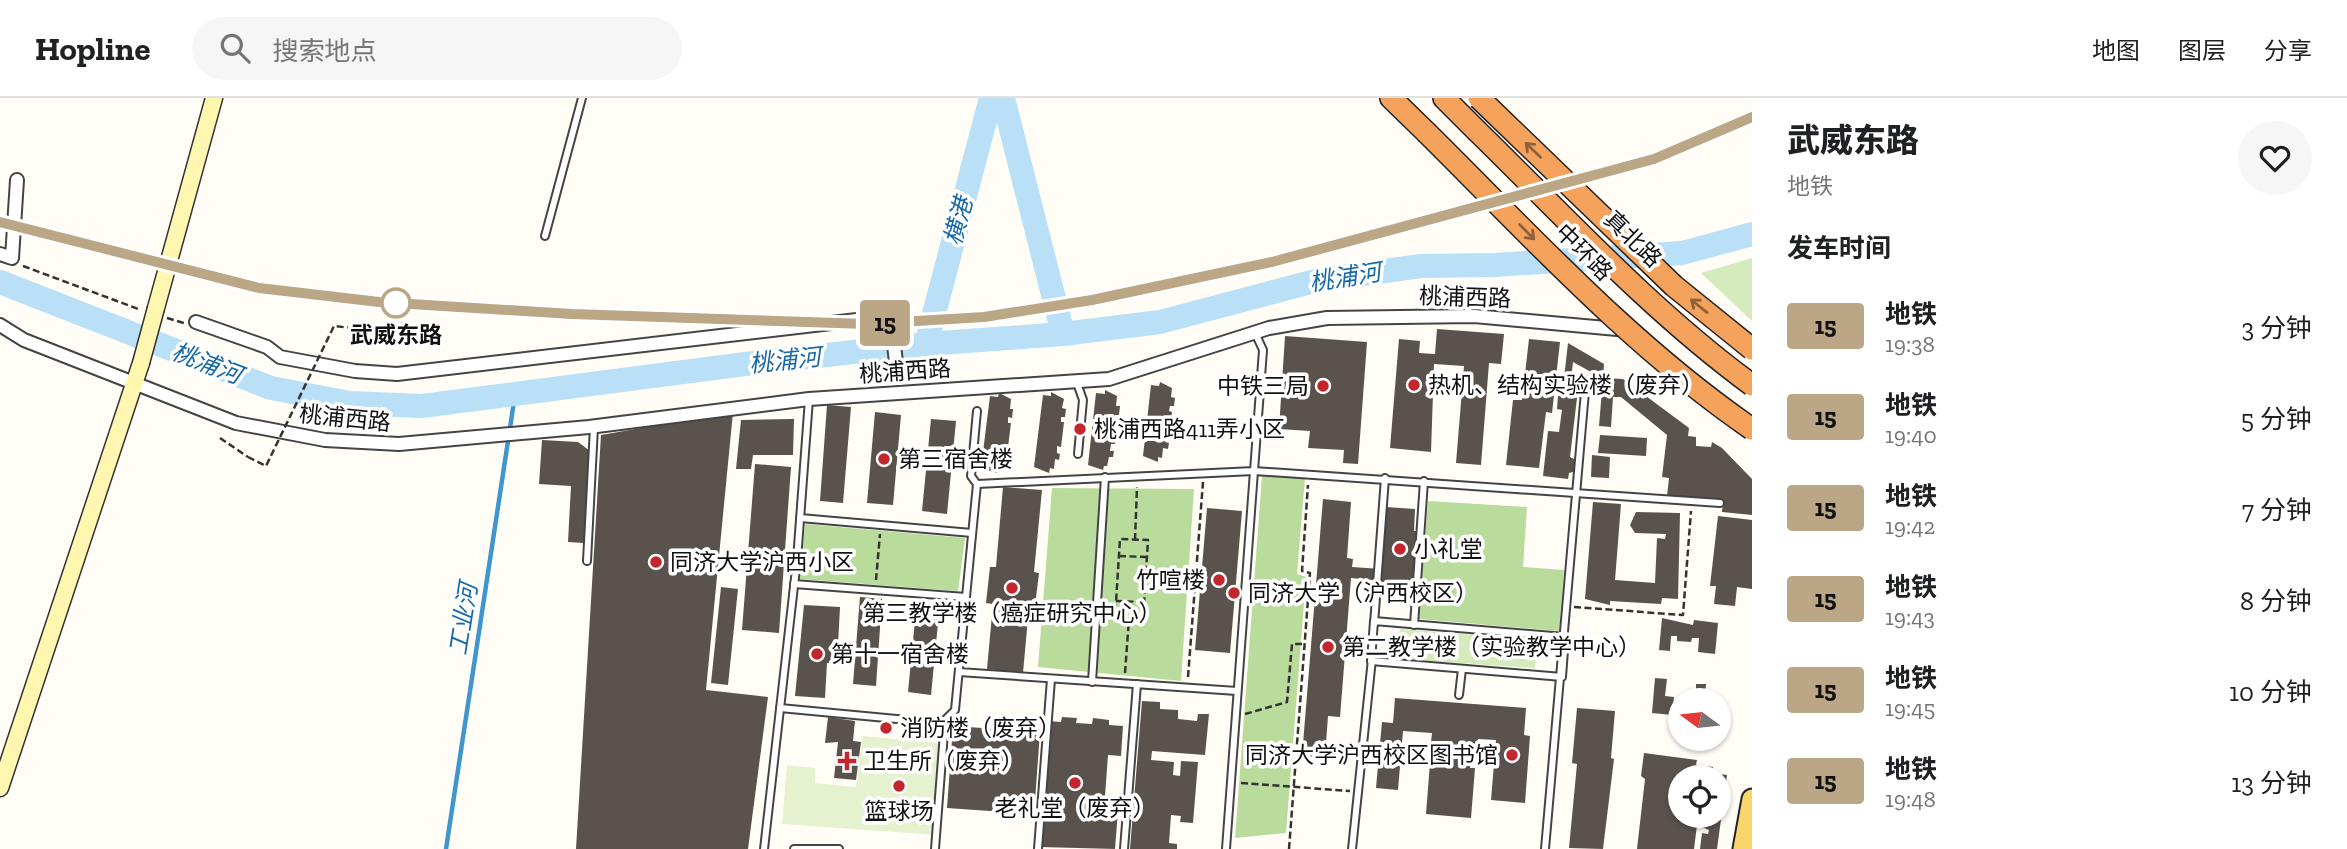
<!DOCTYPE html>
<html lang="zh">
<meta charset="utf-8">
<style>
:root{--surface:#fff;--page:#f6f6f6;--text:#202124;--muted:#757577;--line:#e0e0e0}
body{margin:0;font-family:"Zilla Slab","Noto Sans SC",serif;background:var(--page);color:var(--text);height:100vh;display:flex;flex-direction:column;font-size:26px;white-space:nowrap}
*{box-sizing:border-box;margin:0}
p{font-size:23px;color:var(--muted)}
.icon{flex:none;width:38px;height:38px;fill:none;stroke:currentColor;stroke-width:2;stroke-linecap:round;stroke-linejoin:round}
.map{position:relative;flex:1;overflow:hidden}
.panel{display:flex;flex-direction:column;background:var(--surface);width:595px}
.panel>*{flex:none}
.badge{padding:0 14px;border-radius:5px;font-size:24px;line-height:46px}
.needle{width:46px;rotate:285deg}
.controls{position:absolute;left:1668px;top:590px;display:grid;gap:14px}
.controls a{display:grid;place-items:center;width:63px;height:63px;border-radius:50%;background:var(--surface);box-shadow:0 2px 5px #0004;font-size:35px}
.map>.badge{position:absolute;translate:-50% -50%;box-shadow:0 0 0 4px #fff}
h2{padding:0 35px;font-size:26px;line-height:63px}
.round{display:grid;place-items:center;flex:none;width:74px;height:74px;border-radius:37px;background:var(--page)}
.summary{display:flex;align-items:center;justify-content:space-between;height:119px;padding:0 35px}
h1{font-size:33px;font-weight:800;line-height:52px}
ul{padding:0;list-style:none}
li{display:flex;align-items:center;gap:21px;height:91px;padding:0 35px}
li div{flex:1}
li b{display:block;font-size:26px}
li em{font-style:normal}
li .badge{min-width:77px;font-weight:700;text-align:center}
header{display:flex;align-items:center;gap:42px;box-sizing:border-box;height:98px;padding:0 35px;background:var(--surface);border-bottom:2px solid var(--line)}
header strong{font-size:33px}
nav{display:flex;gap:38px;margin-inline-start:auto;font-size:24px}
.search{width:490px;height:63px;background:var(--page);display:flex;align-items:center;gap:18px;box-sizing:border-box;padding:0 24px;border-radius:38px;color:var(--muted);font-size:26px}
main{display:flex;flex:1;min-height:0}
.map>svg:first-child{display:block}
.green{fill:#d5ebbd}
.forest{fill:#b9dc9c}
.pitch{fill:#e6f2cf}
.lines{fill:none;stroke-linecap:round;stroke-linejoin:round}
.stream{stroke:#3f96cf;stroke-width:4.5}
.river{stroke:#b9e0f7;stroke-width:24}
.building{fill:#5a524d;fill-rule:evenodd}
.lane-casing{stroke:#444;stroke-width:10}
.street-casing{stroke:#444;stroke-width:16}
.secondary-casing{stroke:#333;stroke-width:19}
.primary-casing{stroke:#222;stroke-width:23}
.highway-casing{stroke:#222;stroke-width:24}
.path{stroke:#333;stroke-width:2.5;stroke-dasharray:7 3.5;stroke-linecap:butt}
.lane{stroke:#fff;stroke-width:6}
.street{stroke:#fff;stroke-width:12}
.secondary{stroke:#fff6b0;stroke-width:16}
.primary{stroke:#f9d66b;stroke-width:19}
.highway{stroke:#f5a25d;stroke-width:21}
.street-bridge-casing{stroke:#444;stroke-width:16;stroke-linecap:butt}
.secondary-bridge-casing{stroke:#333;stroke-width:19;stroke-linecap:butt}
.highway-bridge-casing{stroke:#222;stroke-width:24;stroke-linecap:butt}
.path-bridge{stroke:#333;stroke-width:2.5;stroke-dasharray:7 3.5;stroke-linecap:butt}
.street-bridge{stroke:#fff;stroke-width:12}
.secondary-bridge{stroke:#fff6b0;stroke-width:16}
.highway-bridge{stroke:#f5a25d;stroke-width:21}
.oneway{stroke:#8e613b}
.line-casing{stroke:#fff;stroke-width:16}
.line{stroke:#bba786;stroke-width:10}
.stop-dot{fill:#fff;stroke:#bba786;stroke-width:3.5}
.poi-dot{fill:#c4262e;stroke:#fff;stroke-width:2.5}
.labels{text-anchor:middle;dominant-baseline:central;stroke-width:7;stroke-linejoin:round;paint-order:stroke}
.street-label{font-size:23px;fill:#111;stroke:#fff}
.stop-label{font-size:23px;font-weight:bold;fill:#111;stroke:#fff}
.poi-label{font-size:23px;fill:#111;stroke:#fff;text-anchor:start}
.water-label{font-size:24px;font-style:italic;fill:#1768a6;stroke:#fff}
</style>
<header>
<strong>Hopline</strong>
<div class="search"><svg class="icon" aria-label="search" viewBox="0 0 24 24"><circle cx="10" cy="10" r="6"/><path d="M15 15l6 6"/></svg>搜索地点</div>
<nav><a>地图</a><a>图层</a><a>分享</a></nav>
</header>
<main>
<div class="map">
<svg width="1752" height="751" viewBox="0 0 1752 751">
<rect width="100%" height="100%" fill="#fffdf5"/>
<!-- green -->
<g class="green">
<polygon points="1752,160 1752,223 1701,175"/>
<polygon points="1401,531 1534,542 1537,548 1535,570 1399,561 1395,556 1396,538"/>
</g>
<!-- forest -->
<g class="forest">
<polygon points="1262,378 1305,380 1297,476 1306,479 1286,735 1235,740"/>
<polygon points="1052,390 1194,391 1181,583 1038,569"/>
<polygon points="1428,403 1527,409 1523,469 1564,472 1559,533 1419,521"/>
<polygon points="805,426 965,440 958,493 800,481"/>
</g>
<!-- pitch -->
<polygon class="pitch" points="863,638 945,646 936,737 782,726 787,667 815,670 815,685 856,689"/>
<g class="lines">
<!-- stream -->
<polyline class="stream" points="446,751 515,297"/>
<!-- river -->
<g class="river">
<polyline points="1003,0 1063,236"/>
<polyline points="0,184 271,290 350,305 422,308 745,266 926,246 1063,236 1160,224 1319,182 1421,168 1495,167 1682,155 1752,136"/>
<polyline points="926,246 991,0"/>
</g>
</g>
<!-- building -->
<g class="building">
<polygon points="1437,231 1504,236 1501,266 1489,265 1481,367 1456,365 1464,268 1434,266 1431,354 1390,350 1399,241 1420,243 1419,255 1435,256"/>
<polygon points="1285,238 1367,244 1358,366 1343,365 1344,352 1308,350 1310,333 1279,331"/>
<polygon points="1529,241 1560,244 1552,315 1546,314 1539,370 1506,367 1513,302 1522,302"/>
<polygon points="1568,245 1604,266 1603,280 1590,278 1591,274 1573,264 1569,299 1577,300 1570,359 1580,364 1580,372 1569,375 1568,381 1543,378 1548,333 1559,334 1562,312 1557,311 1558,298 1562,298"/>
<polygon points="1603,280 1623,281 1689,330 1688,338 1696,339 1696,348 1711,349 1712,344 1722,350 1752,381 1752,417 1722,414 1723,403 1667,398 1669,380 1662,379 1667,337 1621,299 1613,299 1611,329 1599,328"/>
<polygon points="1160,284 1172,290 1171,299 1175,300 1174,308 1170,308 1169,313 1172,314 1169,338 1166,337 1165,344 1169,345 1168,351 1163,350 1162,360 1158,359 1158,364 1143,358 1151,287 1159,288"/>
<polygon points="1105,292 1117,298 1116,308 1120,308 1119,317 1115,317 1114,322 1118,322 1115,346 1111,346 1110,353 1114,353 1113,359 1109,359 1107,368 1104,368 1103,372 1088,367 1096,295 1105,296"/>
<polygon points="1051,294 1064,301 1062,310 1066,311 1065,319 1061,319 1061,324 1064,324 1061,349 1057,348 1057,355 1060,356 1059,362 1055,361 1054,371 1050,370 1049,375 1034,369 1043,297 1051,298"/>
<polygon points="999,295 1011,301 1010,311 1013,311 1012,320 1008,319 1008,325 1011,325 1008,349 1005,349 1004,356 1007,356 1007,362 1002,362 1001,371 997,371 997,375 981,370 990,298 998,299"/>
<polygon points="827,307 851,309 843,405 820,403"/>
<polygon points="733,314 706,592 768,599 748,751 576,751 601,337"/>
<polygon points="875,314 901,317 893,407 867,405"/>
<polygon points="794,321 793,357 753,357 751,371 736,371 741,322"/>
<polygon points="931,321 956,323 947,416 922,413"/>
<polygon points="1600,337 1647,340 1646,358 1598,355"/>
<polygon points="542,342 578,344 590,353 584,445 568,444 571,388 539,386"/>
<polygon points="1592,357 1610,359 1609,380 1591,379"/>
<polygon points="755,366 791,369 779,535 742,532"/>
<polygon points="1003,389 1042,392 1034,474 1039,475 1035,508 1029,509 1023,575 987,571 993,506 986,505 990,469 996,469"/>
<polygon points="1323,401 1351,404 1347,460 1353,461 1352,469 1381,471 1386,409 1415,411 1414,433 1420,433 1415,495 1380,493 1381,483 1351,480 1340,619 1328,618 1325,659 1302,658"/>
<polygon points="1593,404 1621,406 1615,482 1655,485 1657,440 1665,441 1666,436 1635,435 1630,427 1636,414 1680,415 1678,501 1662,500 1661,506 1610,503 1610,507 1585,501"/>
<polygon points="1207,410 1242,413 1230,555 1195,552"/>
<polygon points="1718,418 1752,422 1752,491 1737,489 1735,508 1714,506 1716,488 1710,488"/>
<polygon points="721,489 738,491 728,587 711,585"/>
<polygon points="860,499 882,501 876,588 853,586"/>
<polygon points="804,507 840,509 837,566 827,565 825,600 795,598"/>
<polygon points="916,512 939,515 931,597 908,594"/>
<polygon points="1662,520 1693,527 1694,522 1718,525 1715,556 1698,554 1699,540 1692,540 1691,544 1677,543 1677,538 1671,538 1670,553 1659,552"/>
<polygon points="1655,580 1667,581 1665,598 1674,599 1672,617 1652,615"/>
<polygon points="1696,586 1706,586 1705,602 1696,602"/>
<polygon points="1395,600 1526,610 1524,637 1530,638 1525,705 1491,702 1496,642 1478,641 1478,648 1471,650 1470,670 1475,670 1471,720 1426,716 1430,665 1437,666 1439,645 1431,644 1432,635 1403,633 1398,692 1376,690 1382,624 1393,625"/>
<polygon points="1142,603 1160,604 1160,611 1178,612 1178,621 1197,623 1198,616 1209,616 1205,657 1152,653 1151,662 1174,664 1173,677 1180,678 1181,663 1198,664 1193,725 1180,724 1181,718 1171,717 1169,745 1177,746 1177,751 1130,751"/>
<polygon points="1577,610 1615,613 1611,660 1614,661 1603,751 1569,750 1577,666 1572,665"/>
<polygon points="828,619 855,623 853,643 861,644 856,682 834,680 838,644 825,645"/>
<polygon points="1062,619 1077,620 1076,625 1092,626 1093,620 1109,622 1109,627 1123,628 1121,658 1108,657 1104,712 1118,713 1115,751 1040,749 1049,623 1061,624"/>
<polygon points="953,628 1040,634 1034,716 947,710"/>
<path d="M1644 655 1697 662 1696 667 1713 669 1712 675 1727 677 1717 751H1700L1702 735 1708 736 1709 732 1697 727 1694 751H1637L1645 681 1641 678ZM1680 679H1718V718H1680Z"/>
</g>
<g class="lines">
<!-- lane casing -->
<g class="lane-casing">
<g id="lane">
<polyline points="545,138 582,0"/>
<polyline points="1077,285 1083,302 1078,356"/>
<polyline points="977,386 1254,373 1263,252 1257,239"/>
<polyline points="800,420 972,435"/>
<polyline points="587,463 594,329"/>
<polyline points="794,486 966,499"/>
<polygon points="1374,523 1565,539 1562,579 1371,563"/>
<polyline points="1374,526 1385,380"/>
<polyline points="1414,527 1424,383"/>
<polyline points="959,574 1237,593"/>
<polyline points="1092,584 1105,379"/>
<polyline points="1459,597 1462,571"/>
<polyline points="780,610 939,625 945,622"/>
<polyline points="764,751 797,462 809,301"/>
<polyline points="794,751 839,751"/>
<polyline points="935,751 945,622 955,612 977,386 971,378 977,313"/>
<polyline points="1038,751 1051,581"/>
<polyline points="1124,751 1137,586"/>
<polyline points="1226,751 1254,373 1720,405"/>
<polyline points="1352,751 1372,561"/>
<polyline points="1545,751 1586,282"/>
</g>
</g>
<!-- street casing -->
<g class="street-casing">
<g id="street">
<polyline points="0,156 12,160 17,82"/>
<polyline points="196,224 267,249 280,259 355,273 397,276 891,218 892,228"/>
<polyline points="0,227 24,242 236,325 325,342 399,346 589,329 809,301 1109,281 1269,230 1327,220 1474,218 1617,231"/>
</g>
</g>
<!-- secondary casing -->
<g class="secondary-casing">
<g id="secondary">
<polyline points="156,210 214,0"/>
<polyline points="0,690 141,265"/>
</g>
</g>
<!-- primary casing -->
<g class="primary-casing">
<polyline id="primary" points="1743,751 1752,701"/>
</g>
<!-- highway casing -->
<g class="highway-casing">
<g id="highway">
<polyline points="1391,0 1426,34"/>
<polyline points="1444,0 1476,32"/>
</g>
</g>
<!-- path -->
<g class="path">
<polyline points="23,168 141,212"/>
<polyline points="167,220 184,225"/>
<polyline points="377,233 409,224"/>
<polyline points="220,340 248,359"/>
<polyline points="1135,442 1137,389"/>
<polyline points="1119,458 1147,459"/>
<polyline points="876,482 880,436"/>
<polyline points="1116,503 1144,504"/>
<polyline points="1574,509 1683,517 1691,413"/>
<polyline points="1125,575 1129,521 1143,522 1148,442 1120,441 1115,520 1129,521"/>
<polyline points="1188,579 1203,384"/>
<polyline points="1245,616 1287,604 1292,546 1304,546"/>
<polyline points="1241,685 1350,693"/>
<polyline points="1289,751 1310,475 1302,473 1308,387"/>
</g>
<!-- lane -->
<use href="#lane" class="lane"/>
<!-- street -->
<use href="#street" class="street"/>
<!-- secondary -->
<use href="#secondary" class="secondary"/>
<!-- primary -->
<use href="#primary" class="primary"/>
<!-- highway -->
<use href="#highway" class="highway"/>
<!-- street-bridge casing -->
<g class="street-bridge-casing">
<polyline id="street-bridge" points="892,228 897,274"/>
</g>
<!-- secondary-bridge casing -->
<g class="secondary-bridge-casing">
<polyline id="secondary-bridge" points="141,265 156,210"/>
</g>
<!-- highway-bridge casing -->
<g class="highway-bridge-casing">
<g id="highway-bridge">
<polyline points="1479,0 1674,188 1752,251"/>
<path d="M1476 32C1565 119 1651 213 1752 287"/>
<path d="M1426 34C1530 137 1631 248 1752 331"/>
</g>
</g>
<!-- path-bridge -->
<polyline class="path-bridge" points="248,359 266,368 334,228 377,233"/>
<!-- street-bridge -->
<use href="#street-bridge" class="street-bridge"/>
<!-- secondary-bridge -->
<use href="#secondary-bridge" class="secondary-bridge"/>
<!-- highway-bridge -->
<use href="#highway-bridge" class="highway-bridge"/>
</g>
<!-- one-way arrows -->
<defs><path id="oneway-shaft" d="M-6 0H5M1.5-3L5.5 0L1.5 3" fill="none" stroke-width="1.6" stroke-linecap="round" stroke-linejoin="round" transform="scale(1.75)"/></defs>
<g class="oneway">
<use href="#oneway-shaft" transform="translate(1533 52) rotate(-136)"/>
<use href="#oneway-shaft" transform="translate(1527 134) rotate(45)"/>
<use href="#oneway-shaft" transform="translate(1699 208) rotate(-141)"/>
</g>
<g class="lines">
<!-- line casing -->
<g class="line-casing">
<polyline id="line" points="0,124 259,190 379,204 572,216 866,226 984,219 1092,202 1272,164 1654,61 1752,19"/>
</g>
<!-- line -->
<use href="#line" class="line"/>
</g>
<!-- markers -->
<circle class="stop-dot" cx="396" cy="205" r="14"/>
<g class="poi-dot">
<circle cx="1414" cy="287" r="7"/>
<circle cx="1323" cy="288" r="7"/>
<circle cx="1080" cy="331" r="7"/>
<circle cx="884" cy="361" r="7"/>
<circle cx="1400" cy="451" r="7"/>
<circle cx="656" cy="464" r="7"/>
<circle cx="1219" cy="482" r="7"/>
<circle cx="1012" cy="490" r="7"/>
<circle cx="1234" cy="495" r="7"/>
<circle cx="1328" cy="549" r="7"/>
<circle cx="817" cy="556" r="7"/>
<circle cx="886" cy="630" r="7"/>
<circle cx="1512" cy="657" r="7"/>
<path d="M843.5 652.5h7v7h7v7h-7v7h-7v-7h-7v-7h7z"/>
<circle cx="1075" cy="685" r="7"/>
<circle cx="899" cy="688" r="7"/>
</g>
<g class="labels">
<!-- street labels -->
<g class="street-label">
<text transform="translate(1633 141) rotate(44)">真北路</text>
<text transform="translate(1584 154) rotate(45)">中环路</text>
<text transform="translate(1465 199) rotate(2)">桃浦西路</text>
<text transform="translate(905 273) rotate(-4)">桃浦西路</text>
<text transform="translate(345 320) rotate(6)">桃浦西路</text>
</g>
<!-- stop labels -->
<g class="stop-label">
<text x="396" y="237">武威东路</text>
</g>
<!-- poi labels -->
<g class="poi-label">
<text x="1428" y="287">热机、结构实验楼（废弃）</text>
<text x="1309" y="288" text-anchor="end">中铁三局</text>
<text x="1094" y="331">桃浦西路411弄小区</text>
<text x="898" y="361">第三宿舍楼</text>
<text x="1414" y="451">小礼堂</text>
<text x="670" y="464">同济大学沪西小区</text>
<text x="1205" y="482" text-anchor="end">竹喧楼</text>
<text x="1248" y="495">同济大学（沪西校区）</text>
<text x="1012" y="515" text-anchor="middle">第三教学楼（癌症研究中心）</text>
<text x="1342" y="549">第二教学楼（实验教学中心）</text>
<text x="831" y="556">第十一宿舍楼</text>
<text x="900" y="630">消防楼（废弃）</text>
<text x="1498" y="657" text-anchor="end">同济大学沪西校区图书馆</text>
<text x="863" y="663">卫生所（废弃）</text>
<text x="1075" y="710" text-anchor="middle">老礼堂（废弃）</text>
<text x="899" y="713" text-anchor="middle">篮球场</text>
</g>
<!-- water labels -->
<g class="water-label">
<text transform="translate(958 123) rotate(-75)">横港</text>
<text transform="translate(1345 179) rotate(-9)">桃浦河</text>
<text transform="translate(785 262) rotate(-6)">桃浦河</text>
<text transform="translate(207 265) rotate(21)">桃浦河</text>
<text transform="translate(463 521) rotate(-81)">工业河</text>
</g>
</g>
</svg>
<div class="controls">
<a><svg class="needle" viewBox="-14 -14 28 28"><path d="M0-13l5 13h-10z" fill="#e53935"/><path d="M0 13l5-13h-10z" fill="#757577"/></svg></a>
<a><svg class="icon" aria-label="locate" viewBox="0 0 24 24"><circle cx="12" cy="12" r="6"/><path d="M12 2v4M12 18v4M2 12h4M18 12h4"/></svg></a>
</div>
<b class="badge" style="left:885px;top:225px;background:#bba786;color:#111">15</b>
</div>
<section class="panel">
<div class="summary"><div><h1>武威东路</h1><p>地铁</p></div><a class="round"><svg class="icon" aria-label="heart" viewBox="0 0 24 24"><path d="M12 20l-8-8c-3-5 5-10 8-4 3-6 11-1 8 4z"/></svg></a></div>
<h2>发车时间</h2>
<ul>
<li><span class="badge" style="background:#bba786;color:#111">15</span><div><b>地铁</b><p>19:38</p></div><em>3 分钟</em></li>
<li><span class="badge" style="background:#bba786;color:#111">15</span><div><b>地铁</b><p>19:40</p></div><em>5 分钟</em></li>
<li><span class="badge" style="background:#bba786;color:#111">15</span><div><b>地铁</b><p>19:42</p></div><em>7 分钟</em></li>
<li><span class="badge" style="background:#bba786;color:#111">15</span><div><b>地铁</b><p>19:43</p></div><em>8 分钟</em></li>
<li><span class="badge" style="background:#bba786;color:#111">15</span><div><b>地铁</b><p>19:45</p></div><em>10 分钟</em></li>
<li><span class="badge" style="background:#bba786;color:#111">15</span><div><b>地铁</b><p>19:48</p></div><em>13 分钟</em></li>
</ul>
</section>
</main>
